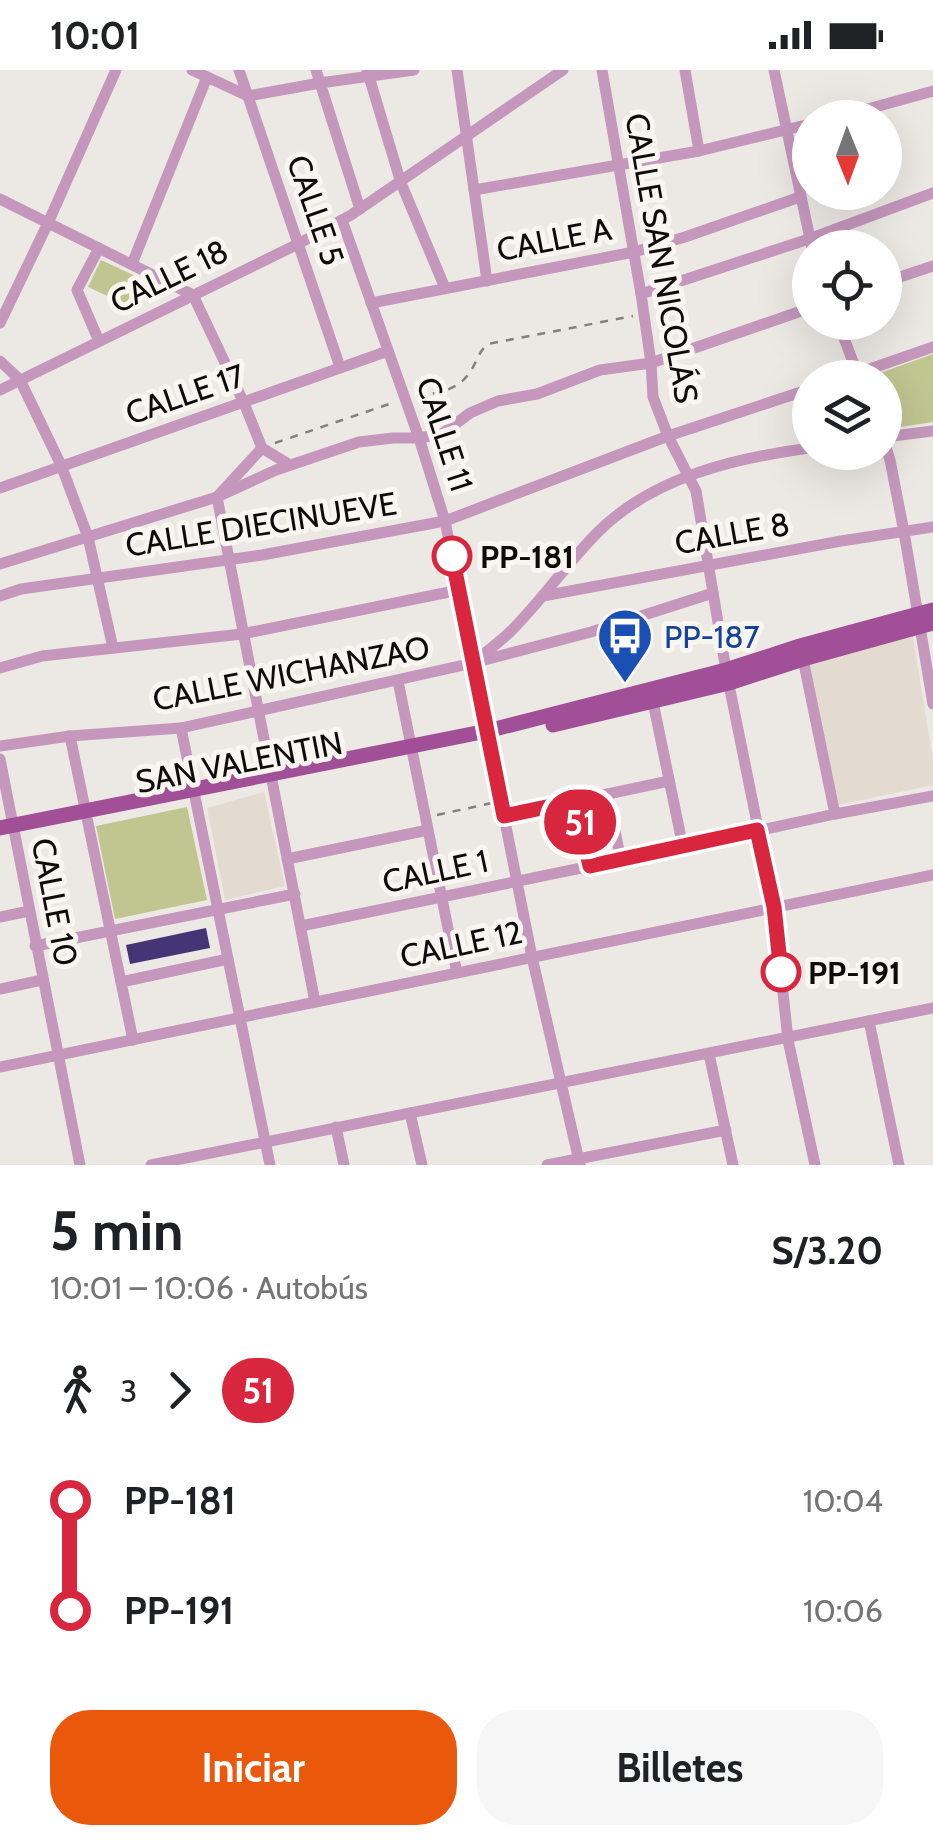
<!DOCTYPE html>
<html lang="es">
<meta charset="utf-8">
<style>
:root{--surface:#fff;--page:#f6f6f6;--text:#202124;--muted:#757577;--accent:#ea580c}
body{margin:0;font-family:Cabin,sans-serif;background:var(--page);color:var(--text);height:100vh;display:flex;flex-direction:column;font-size:38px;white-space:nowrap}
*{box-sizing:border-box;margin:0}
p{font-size:32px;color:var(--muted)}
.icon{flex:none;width:55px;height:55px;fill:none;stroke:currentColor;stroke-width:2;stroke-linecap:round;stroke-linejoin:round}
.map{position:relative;height:1095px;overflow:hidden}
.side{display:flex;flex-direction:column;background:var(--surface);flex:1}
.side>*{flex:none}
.badge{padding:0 20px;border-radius:32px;font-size:35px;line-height:65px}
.needle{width:65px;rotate:179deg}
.buttons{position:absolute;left:792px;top:30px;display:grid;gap:20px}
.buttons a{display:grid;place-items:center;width:110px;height:110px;border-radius:50%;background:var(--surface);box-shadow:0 10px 40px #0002;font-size:50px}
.map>.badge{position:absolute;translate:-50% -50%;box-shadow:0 0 0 5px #fff}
.legs{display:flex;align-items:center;gap:15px;height:110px;padding:0 50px;font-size:32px}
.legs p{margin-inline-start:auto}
.headline{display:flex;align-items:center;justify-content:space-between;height:170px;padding:0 50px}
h1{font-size:55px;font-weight:800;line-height:75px}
.primary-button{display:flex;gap:20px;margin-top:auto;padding:20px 50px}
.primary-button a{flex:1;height:115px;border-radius:40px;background:var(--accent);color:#fff;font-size:40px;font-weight:800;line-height:115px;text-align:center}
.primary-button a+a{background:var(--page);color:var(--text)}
ul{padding:0 50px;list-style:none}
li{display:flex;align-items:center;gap:35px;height:110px;font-size:38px}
li i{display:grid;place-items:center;width:15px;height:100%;margin:0 12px;background:currentColor}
li i::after{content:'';width:25px;height:25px;margin:-12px;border:8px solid;border-radius:50%;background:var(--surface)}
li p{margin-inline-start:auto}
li:first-child i{background:linear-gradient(#0000 50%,currentColor 0)}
li:last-child i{background:linear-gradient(currentColor 50%,#0000 0)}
.status{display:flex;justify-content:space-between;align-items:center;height:70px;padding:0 50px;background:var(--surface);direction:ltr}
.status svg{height:28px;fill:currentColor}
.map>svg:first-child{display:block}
.built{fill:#e4dbd0}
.green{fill:#c1c590}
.building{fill:#463576}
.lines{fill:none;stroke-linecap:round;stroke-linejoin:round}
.path{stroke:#83807d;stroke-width:2.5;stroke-dasharray:8 8;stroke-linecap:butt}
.minor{stroke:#c597bd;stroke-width:11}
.major{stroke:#a14f97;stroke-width:15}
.line-1-casing{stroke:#fff;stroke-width:22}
.line-1{stroke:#d7263d;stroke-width:15}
.stop-1-dot{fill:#fff;stroke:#d7263d;stroke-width:5}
.labels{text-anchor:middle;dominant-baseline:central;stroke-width:10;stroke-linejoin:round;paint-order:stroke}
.street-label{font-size:32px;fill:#0d0c0a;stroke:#f9f5f1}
.stop-label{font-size:32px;font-weight:bold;fill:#0d0c0a;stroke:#f9f5f1;text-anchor:start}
.transit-label{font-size:32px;fill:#164399;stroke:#f9f5f1;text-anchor:start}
</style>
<div class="status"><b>10:01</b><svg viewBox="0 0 49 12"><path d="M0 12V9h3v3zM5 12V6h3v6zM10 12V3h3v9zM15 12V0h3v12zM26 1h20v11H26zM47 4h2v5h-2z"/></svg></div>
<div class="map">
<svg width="933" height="1095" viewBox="0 0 933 1095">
<rect width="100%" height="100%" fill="#ece8e4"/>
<!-- built -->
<g class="built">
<polygon points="912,562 933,690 933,715 839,735 808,595"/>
<polygon points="264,722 285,816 225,830 207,738"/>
</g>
<!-- green -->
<g class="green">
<polygon points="101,190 142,209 129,236 88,217"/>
<polygon points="933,284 933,352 888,359 885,350 885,308 869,307"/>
<polygon points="187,737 207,830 115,849 96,756"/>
</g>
<!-- building -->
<polygon class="building" points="206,858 210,878 130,894 126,875"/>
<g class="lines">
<!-- path -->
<g class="path">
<path d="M417 326C437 323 458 321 470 302 477 292 478 282 488 274L633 246"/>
<polyline points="275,373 395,332"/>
<polyline points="437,745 492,733"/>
</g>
<!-- minor -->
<g class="minor">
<polyline points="192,0 248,26 320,13 414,0"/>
<polyline points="239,0 340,297"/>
<polyline points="316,0 360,139"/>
<polyline points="367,0 401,113 445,218"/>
<polyline points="457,0 487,211"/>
<polyline points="602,0 641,224 651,293 653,327 668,366 696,421 726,600 774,837 788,970 815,1095"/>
<polyline points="685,0 699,81"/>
<polyline points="774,0 812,178"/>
<polyline points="835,48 933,21"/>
<polyline points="474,120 699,81 810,54"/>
<polyline points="0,129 193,225"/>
<polyline points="342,150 419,368 445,451 532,887 580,1095"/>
<polyline points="132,194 207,7"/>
<polyline points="885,212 933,196"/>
<polyline points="641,224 809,169 933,123"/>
<polyline points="193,225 244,333 262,378 290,395"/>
<polyline points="371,233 634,182 685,167 800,127"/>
<polyline points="838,252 859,308"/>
<polyline points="0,253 48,153 116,0"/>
<polyline points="99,271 77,220 99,178"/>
<polyline points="0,291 20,310 61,395 88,467 113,578"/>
<polyline points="844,308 933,277"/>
<polyline points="0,320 298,174 351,145 563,0"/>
<polyline points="885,367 933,361"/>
<polyline points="885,374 890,390 904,462 933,634"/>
<polyline points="262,378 217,427 315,932"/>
<polyline points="0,418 388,281"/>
<polyline points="0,494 217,427 276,400 359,372 393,368 419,368 442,364 470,343 498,331 537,324 600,300 651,293 810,238"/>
<polyline points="0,526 21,519 262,485 445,451 668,366 810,319"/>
<polyline points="543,526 841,471 933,457"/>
<polyline points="803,589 835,744"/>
<path d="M475 591C487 581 500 572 511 561 542 530 567 493 598 462 653 407 735 388 810 378"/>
<polyline points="0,598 42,586 242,564 459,520"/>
<polyline points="398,611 457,903"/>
<polyline points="653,632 683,777"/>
<polyline points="181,658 270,1095"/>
<polyline points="70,666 133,970"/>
<polyline points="0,676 70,666 181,658 473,593 591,562 713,523"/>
<polyline points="0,689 80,1095"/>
<polyline points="607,724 621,790"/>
<polyline points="575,731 590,796"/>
<polyline points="504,746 669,711"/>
<polyline points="287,789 428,760"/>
<polyline points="0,847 29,841"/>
<polyline points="301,856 683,777 835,744 933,726"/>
<polyline points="35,876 295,824"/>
<polyline points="121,912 228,889"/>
<polyline points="0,919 42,910"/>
<polyline points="869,951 899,1095"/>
<polyline points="709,984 733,1095"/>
<polyline points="0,997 933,805"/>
<polyline points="410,1043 422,1095"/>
<polyline points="336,1057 344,1095"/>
<polyline points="151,1095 933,938"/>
<polyline points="547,1095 726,1060"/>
</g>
<!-- major -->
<g class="major">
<polyline points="553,655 729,613 803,589 933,553"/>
<polyline points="0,758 487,661 726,600 800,576 933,540"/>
</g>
</g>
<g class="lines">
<!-- line-1 casing -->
<g class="line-1-casing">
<polyline id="line-1" points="452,486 504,746 575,731 590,796 757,760 774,837 781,902"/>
</g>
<!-- line-1 -->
<use href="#line-1" class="line-1"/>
</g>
<!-- icons -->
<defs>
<g id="bus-pin" transform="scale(2.875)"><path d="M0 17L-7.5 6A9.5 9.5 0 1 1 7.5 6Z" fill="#1a4fb4" stroke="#f9f5f1"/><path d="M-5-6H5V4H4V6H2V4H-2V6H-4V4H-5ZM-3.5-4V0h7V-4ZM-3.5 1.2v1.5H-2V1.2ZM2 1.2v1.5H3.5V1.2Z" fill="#fff"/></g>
</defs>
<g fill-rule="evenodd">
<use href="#bus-pin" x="625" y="566"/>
</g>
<!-- markers -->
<g class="stop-1-dot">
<circle cx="452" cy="486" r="18"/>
<circle cx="781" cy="902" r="18"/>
</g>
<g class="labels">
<!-- street labels -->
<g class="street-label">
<text transform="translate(316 140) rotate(71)">CALLE 5</text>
<text transform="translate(554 169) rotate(-11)">CALLE A</text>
<text transform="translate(662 188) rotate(80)">CALLE SAN NICOLÁS</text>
<text transform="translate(169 206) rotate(-26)">CALLE 18</text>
<text transform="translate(185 324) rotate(-19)">CALLE 17</text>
<text transform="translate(445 364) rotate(72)">CALLE 11</text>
<text transform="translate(261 454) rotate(-9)">CALLE DIECINUEVE</text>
<text transform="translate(732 463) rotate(-10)">CALLE 8</text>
<text transform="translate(291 603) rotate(-11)">CALLE WICHANZAO</text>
<text transform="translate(239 692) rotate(-11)">SAN VALENTIN</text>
<text transform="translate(435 801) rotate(-12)">CALLE 1</text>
<text transform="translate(55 832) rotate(79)">CALLE 10</text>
<text transform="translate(461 874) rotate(-12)">CALLE 12</text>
</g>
<!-- stop labels -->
<g class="stop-label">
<text x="480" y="486">PP-181</text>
<text x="808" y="902">PP-191</text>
</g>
<!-- transit labels -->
<g class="transit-label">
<text x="664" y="566">PP-187</text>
</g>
</g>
</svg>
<div class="buttons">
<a><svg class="needle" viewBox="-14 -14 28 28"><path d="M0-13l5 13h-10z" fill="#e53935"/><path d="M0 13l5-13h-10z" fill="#757577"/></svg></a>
<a><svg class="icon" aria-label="locate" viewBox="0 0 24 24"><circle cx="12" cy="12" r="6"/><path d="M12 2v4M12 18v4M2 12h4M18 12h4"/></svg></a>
<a><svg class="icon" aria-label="layers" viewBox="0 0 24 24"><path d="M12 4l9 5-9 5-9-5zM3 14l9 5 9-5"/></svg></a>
</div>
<b class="badge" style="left:580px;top:752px;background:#d7263d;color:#fff">51</b>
</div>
<section class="side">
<div class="headline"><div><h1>5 min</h1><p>10:01 – 10:06 · Autobús</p></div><b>S/3.20</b></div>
<div class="legs"><svg class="icon" aria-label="walk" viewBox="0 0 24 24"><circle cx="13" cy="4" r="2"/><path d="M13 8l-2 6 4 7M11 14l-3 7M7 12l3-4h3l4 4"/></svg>3<svg class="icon" aria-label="forward" viewBox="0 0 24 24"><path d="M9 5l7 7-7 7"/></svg><b class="badge" style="background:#d7263d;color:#fff">51</b></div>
<ul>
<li><i style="color:#d7263d"></i><b>PP-181</b><p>10:04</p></li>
<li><i style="color:#d7263d"></i><b>PP-191</b><p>10:06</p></li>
</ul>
<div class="primary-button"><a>Iniciar</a><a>Billetes</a></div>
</section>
